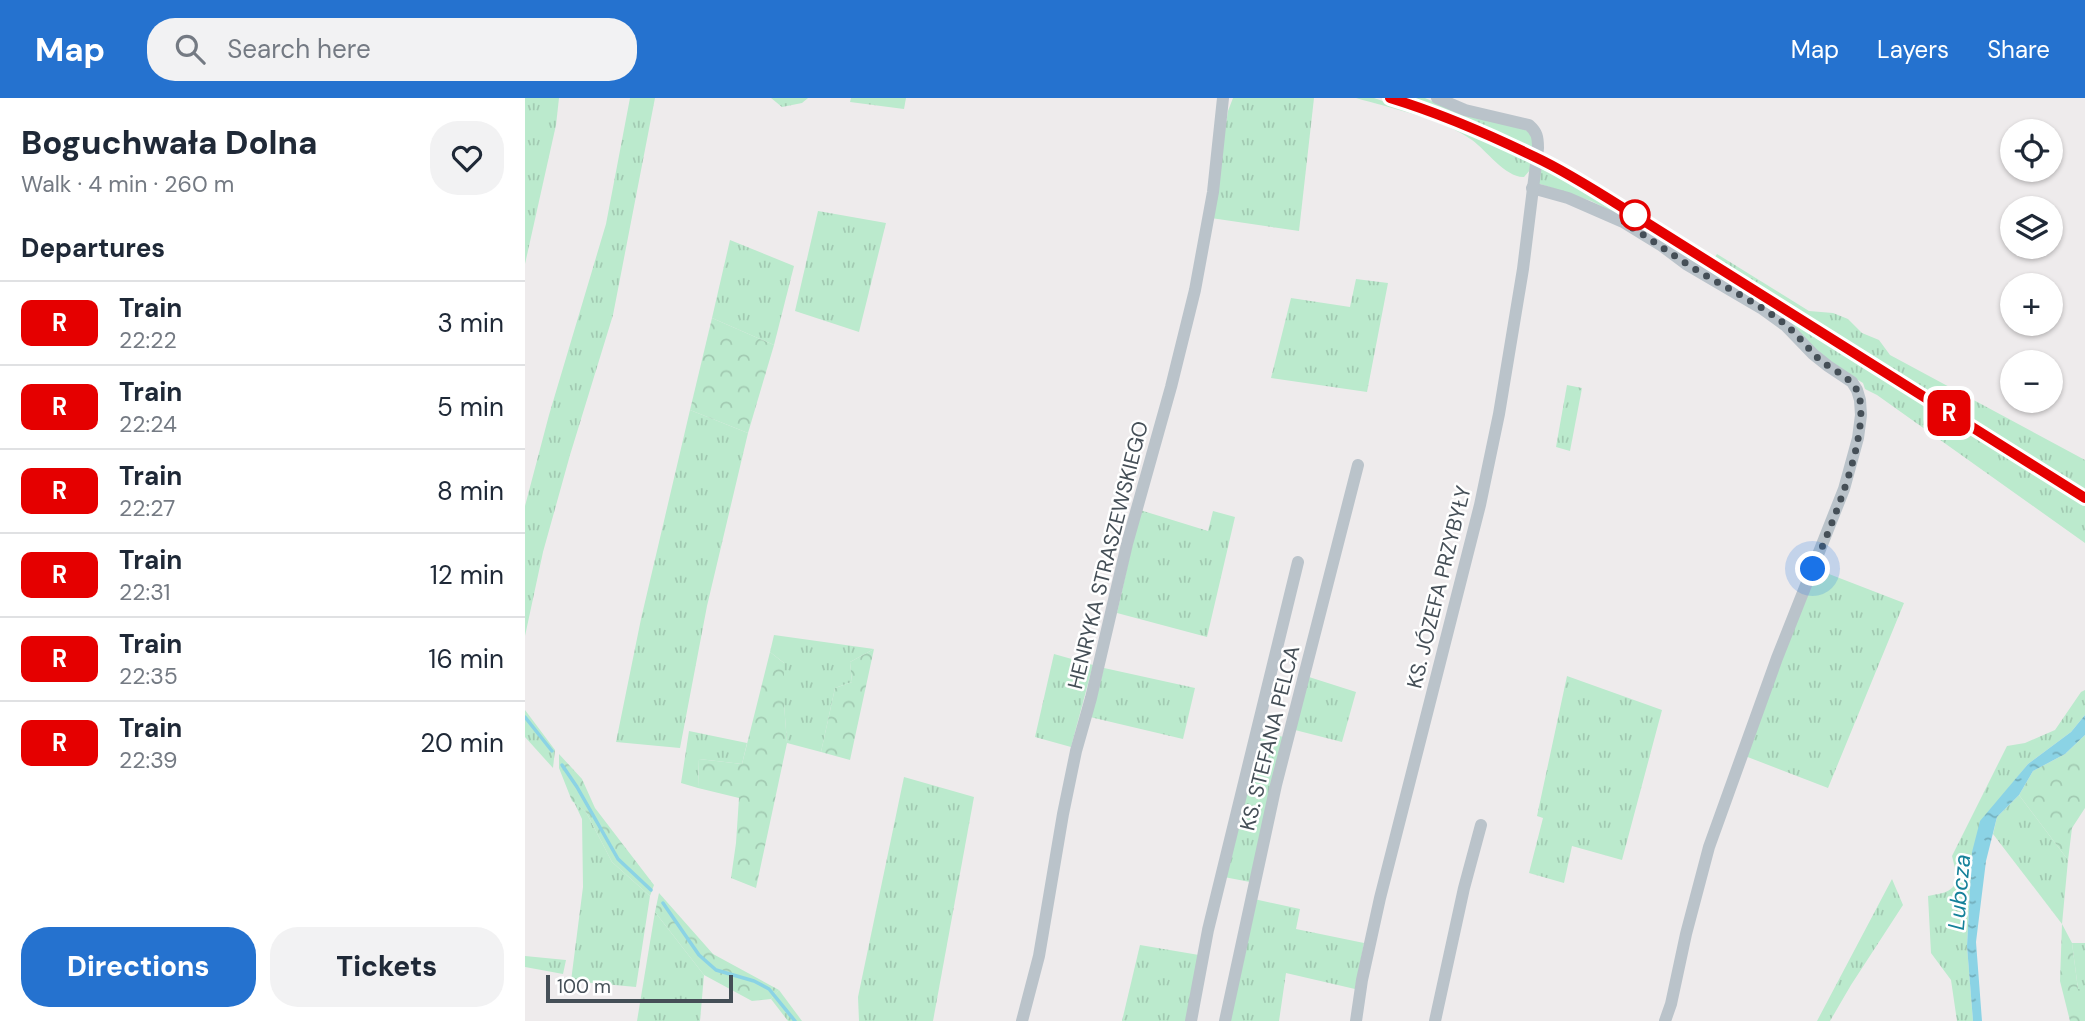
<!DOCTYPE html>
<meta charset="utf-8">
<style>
:root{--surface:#fff;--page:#f2f2f3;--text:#1f2937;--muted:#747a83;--line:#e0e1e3;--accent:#2572cf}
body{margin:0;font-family:"DM Sans",sans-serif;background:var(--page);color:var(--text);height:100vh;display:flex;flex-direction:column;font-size:26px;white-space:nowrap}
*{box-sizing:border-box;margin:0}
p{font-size:23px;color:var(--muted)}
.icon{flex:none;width:38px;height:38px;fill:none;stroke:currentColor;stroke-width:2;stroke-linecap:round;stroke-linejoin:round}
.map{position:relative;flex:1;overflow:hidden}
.panel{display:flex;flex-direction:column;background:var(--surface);width:525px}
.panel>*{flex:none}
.badge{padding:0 14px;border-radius:10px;font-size:24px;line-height:46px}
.controls{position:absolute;left:1475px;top:21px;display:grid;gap:14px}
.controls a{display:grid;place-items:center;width:63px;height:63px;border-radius:50%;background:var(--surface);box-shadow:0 2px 5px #0004;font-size:35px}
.scale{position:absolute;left:21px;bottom:18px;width:187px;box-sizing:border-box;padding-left:7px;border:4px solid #454f57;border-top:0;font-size:19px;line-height:24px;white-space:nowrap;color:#454f57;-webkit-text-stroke:5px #fff;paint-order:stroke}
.you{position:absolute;width:35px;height:35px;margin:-18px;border:5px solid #fff;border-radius:50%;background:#1a73e8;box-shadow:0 0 0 10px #1a73e833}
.map>.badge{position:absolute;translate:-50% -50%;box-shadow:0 0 0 4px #fff}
h2{padding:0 21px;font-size:26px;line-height:63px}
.round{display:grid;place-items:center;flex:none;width:74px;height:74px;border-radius:28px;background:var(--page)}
.overview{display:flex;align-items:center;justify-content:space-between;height:119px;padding:0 21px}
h1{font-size:33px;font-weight:800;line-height:52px}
.button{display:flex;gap:14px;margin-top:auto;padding:14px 21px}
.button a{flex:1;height:80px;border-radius:28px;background:var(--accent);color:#fff;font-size:28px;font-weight:800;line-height:80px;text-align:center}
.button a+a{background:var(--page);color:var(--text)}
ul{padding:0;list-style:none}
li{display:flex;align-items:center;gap:21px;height:84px;padding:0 21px;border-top:2px solid var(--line)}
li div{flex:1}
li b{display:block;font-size:26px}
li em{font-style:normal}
li .badge{min-width:77px;font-weight:700;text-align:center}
header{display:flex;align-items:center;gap:42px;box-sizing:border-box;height:98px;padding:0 35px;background:var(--accent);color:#fff}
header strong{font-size:33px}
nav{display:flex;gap:38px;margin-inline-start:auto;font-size:24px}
.search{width:490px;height:63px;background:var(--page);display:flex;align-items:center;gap:18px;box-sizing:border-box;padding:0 24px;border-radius:28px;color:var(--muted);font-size:26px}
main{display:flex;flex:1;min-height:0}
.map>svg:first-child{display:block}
.grass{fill:url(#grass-tufts)}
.forest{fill:url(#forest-crowns)}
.water{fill:url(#water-ripples)}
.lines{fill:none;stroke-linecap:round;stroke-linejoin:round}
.stream{stroke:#8bd3e5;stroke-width:3.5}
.minor{stroke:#bac3ca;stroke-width:12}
.rail{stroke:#aeb1b6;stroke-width:3.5}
.line-casing{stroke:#fff;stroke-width:16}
.line{stroke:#e50000;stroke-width:10}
.walk{stroke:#454f57;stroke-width:7;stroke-dasharray:0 12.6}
.stop-dot{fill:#fff;stroke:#e50000;stroke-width:3.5}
.labels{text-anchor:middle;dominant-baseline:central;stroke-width:5;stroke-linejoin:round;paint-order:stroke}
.street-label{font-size:21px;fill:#454f57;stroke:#fff}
.water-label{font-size:23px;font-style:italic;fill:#15819a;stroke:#fff}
</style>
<header>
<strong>Map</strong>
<div class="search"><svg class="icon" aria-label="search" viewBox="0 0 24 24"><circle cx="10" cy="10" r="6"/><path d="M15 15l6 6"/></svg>Search here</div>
<nav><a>Map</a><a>Layers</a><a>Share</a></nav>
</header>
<main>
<section class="panel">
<div class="overview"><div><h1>Boguchwała Dolna</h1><p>Walk · 4 min · 260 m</p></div><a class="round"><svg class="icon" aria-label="heart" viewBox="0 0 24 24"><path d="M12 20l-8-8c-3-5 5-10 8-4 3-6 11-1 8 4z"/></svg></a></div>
<h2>Departures</h2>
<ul>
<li><span class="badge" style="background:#e50000;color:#fff">R</span><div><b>Train</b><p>22:22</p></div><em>3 min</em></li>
<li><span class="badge" style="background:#e50000;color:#fff">R</span><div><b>Train</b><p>22:24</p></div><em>5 min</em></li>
<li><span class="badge" style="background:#e50000;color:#fff">R</span><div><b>Train</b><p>22:27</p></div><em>8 min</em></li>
<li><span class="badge" style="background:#e50000;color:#fff">R</span><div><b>Train</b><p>22:31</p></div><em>12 min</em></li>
<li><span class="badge" style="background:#e50000;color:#fff">R</span><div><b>Train</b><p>22:35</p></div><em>16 min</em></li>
<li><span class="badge" style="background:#e50000;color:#fff">R</span><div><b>Train</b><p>22:39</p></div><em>20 min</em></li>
</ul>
<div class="button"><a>Directions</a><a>Tickets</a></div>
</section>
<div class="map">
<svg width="1560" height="923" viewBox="0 0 1560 923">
<defs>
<pattern id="grass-tufts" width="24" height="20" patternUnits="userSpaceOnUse" patternTransform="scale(1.75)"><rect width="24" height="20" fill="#bbeacd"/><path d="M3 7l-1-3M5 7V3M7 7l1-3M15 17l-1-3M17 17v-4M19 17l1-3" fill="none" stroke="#a2cab2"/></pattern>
<pattern id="forest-crowns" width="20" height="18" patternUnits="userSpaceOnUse" patternTransform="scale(1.75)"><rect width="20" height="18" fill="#bbeacd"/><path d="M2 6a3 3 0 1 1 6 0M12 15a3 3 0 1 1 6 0" fill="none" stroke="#a2cab2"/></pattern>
<pattern id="water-ripples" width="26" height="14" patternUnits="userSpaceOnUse" patternTransform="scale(1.75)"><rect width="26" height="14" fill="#8bd3e5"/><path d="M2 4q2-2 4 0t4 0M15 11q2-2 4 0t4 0" fill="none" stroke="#73aebc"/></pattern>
</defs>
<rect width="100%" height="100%" fill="#eeebec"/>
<!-- grass -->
<g class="grass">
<polygon points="0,0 34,0 31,27 0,166"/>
<polygon points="105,0 130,0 88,217 45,357 18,454 0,538 0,408 24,317 81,126"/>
<polygon points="246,0 283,0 277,5 257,9"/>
<polygon points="326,0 381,0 379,11 325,4"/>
<polygon points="708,0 789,0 774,133 686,120 703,13"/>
<path d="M831 0H849L925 26 1006 63 1005 72 999 79C981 80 961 52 947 42 918 21 865 10 831 0Z"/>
<polygon points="884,0 900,0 914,6 1001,32 1007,37 1008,52 954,27"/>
<polygon points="1015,66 1135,139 1560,407 1560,445 1352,297 1340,291 1338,285 1305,265 1098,119 1066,103 1012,85"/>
<polygon points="293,113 361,125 334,234 270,213"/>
<polygon points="205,142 269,168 249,247 187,220"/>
<polygon points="1192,156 1284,213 1308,215 1323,221 1337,235 1354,242 1365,257 1560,362 1560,395 1188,162"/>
<polygon points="831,181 863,185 842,294 746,280 766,200 825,209"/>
<polygon points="1042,287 1057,290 1045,353 1031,349"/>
<polygon points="165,312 223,335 182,508 155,650 91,644 116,521"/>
<polygon points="615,412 683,433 688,413 710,419 682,539 592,515"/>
<polygon points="1293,468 1304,476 1379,505 1303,690 1220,658"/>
<polygon points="249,537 349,551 325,564 327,584 310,590 296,654 262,645 259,606 259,565 245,554"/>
<polygon points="529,556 568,567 546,649 510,639"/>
<polygon points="579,570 670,590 658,641 565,619"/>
<polygon points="1042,578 1137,612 1097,762 1047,748 1039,785 1004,775 1018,720 1012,718"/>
<polygon points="784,579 831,594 817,644 770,632"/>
<path d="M1560 592V617L1546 634 1503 666 1485 688 1447 754 1442 848 1448 923H1432L1426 882 1406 855 1403 798C1417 795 1425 796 1433 782L1427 758 1482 648 1500 645 1530 632 1556 594Z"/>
<polygon points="0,612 30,652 28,670 0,639"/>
<polygon points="164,633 222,645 217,666 174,661 173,690 156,685"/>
<polygon points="736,634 759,639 725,784 699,779"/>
<polygon points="379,679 449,699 408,923 334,923 333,899"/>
<polygon points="1494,697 1543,762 1537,826 1468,736 1472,719"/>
<polygon points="49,704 61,714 87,764 125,798 111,889 46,883 58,789 57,721"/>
<polygon points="1367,781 1378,807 1326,887 1305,923 1292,923"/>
<polygon points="729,801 775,811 771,831 839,845 830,891 761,875 754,923 703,923"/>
<polygon points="130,814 179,877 175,923 112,923"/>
<polygon points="1547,845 1560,845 1560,891 1553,891"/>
<polygon points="615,847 674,857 661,923 597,923"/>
<polygon points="0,858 41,862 38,876 0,869"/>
<polygon points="254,892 277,923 263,923 246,901"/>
</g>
<!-- forest -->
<g class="forest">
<polygon points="187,220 249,247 223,335 165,312"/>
<polygon points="349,551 325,662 296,654 310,590 327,584 325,564"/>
<polygon points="245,554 259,565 259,606 262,645 231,790 206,780 211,745 214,700 173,690 174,661 217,666"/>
<polygon points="1560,637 1560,710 1547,730 1543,762 1494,697 1508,673 1540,656"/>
<polygon points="34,656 57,681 70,710 129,787 125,798 87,764 61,714 47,703 34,670"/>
<polygon points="134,795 188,856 254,892 246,901 227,903 179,877 130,814"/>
<polygon points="1537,826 1547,845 1553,891 1560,891 1560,923 1545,923 1535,883"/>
</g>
<!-- water -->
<polygon class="water" points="1560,617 1560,637 1540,656 1508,673 1494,697 1472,719 1461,763 1451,844 1457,923 1448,923 1442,848 1447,754 1455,723 1503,666 1546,634"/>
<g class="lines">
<!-- stream -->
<g class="stream">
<polyline points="0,619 27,653"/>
<polyline points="37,667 52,689 93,761 126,792"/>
<polyline points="138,805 174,857 191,872 229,883 244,891 270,923"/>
</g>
<!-- minor -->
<g class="minor">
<polyline points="1007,90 1043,100 1098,124 1137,148 1161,166 1236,210 1261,228 1288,256 1303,268 1327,284 1332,292 1335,302 1336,317 1333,340 1319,391 1252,560 1184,749 1161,836 1146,906 1140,923"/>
<polyline points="497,923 514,858 538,716 551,653 566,600 602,446 646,289 670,192 688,94 698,0"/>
<polyline points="666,923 683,832 773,464"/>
<polyline points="700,923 751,687 833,367"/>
<path d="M831 923 837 882 855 800 955 407 974 316 998 171 1013 50C1013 39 1012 34 1004 27L940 12 912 0"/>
<polyline points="910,923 939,790 956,727"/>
</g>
<!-- rail -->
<path class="rail" d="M865 0C914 15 963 36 1010 59 1042 74 1072 94 1103 113L1560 400"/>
</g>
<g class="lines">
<!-- line casing -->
<g class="line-casing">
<path id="line" d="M865 0C914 15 963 36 1010 59 1042 74 1073 94 1103 113L1560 400"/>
</g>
<!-- line -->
<use href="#line" class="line"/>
<!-- walk -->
<path class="walk" d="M1110 117 1098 124C1125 140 1148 158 1175 174 1203 191 1235 206 1261 227 1274 238 1283 251 1295 262 1310 274 1332 281 1335 302 1342 346 1305 430 1288 471"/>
</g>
<!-- markers -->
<circle class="stop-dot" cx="1110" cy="117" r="14"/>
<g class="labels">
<!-- street labels -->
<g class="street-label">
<text transform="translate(583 457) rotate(-76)">HENRYKA STRASZEWSKIEGO</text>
<text transform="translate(914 489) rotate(-76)">KS. JÓZEFA PRZYBYŁY</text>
<text transform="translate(745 640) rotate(-76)">KS. STEFANA PELCA</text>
</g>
<!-- water labels -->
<g class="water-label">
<text transform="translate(1434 794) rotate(-85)">Lubcza</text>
</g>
</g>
</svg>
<div class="controls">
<a><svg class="icon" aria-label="locate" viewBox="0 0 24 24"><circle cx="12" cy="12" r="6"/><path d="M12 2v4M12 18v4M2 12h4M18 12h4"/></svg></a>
<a><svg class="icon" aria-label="layers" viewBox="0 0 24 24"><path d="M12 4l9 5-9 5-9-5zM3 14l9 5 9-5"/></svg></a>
<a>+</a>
<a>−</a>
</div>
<div class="scale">100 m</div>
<div class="you" style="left:1288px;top:471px"></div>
<b class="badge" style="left:1424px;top:315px;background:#e50000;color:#fff">R</b>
</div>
</main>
